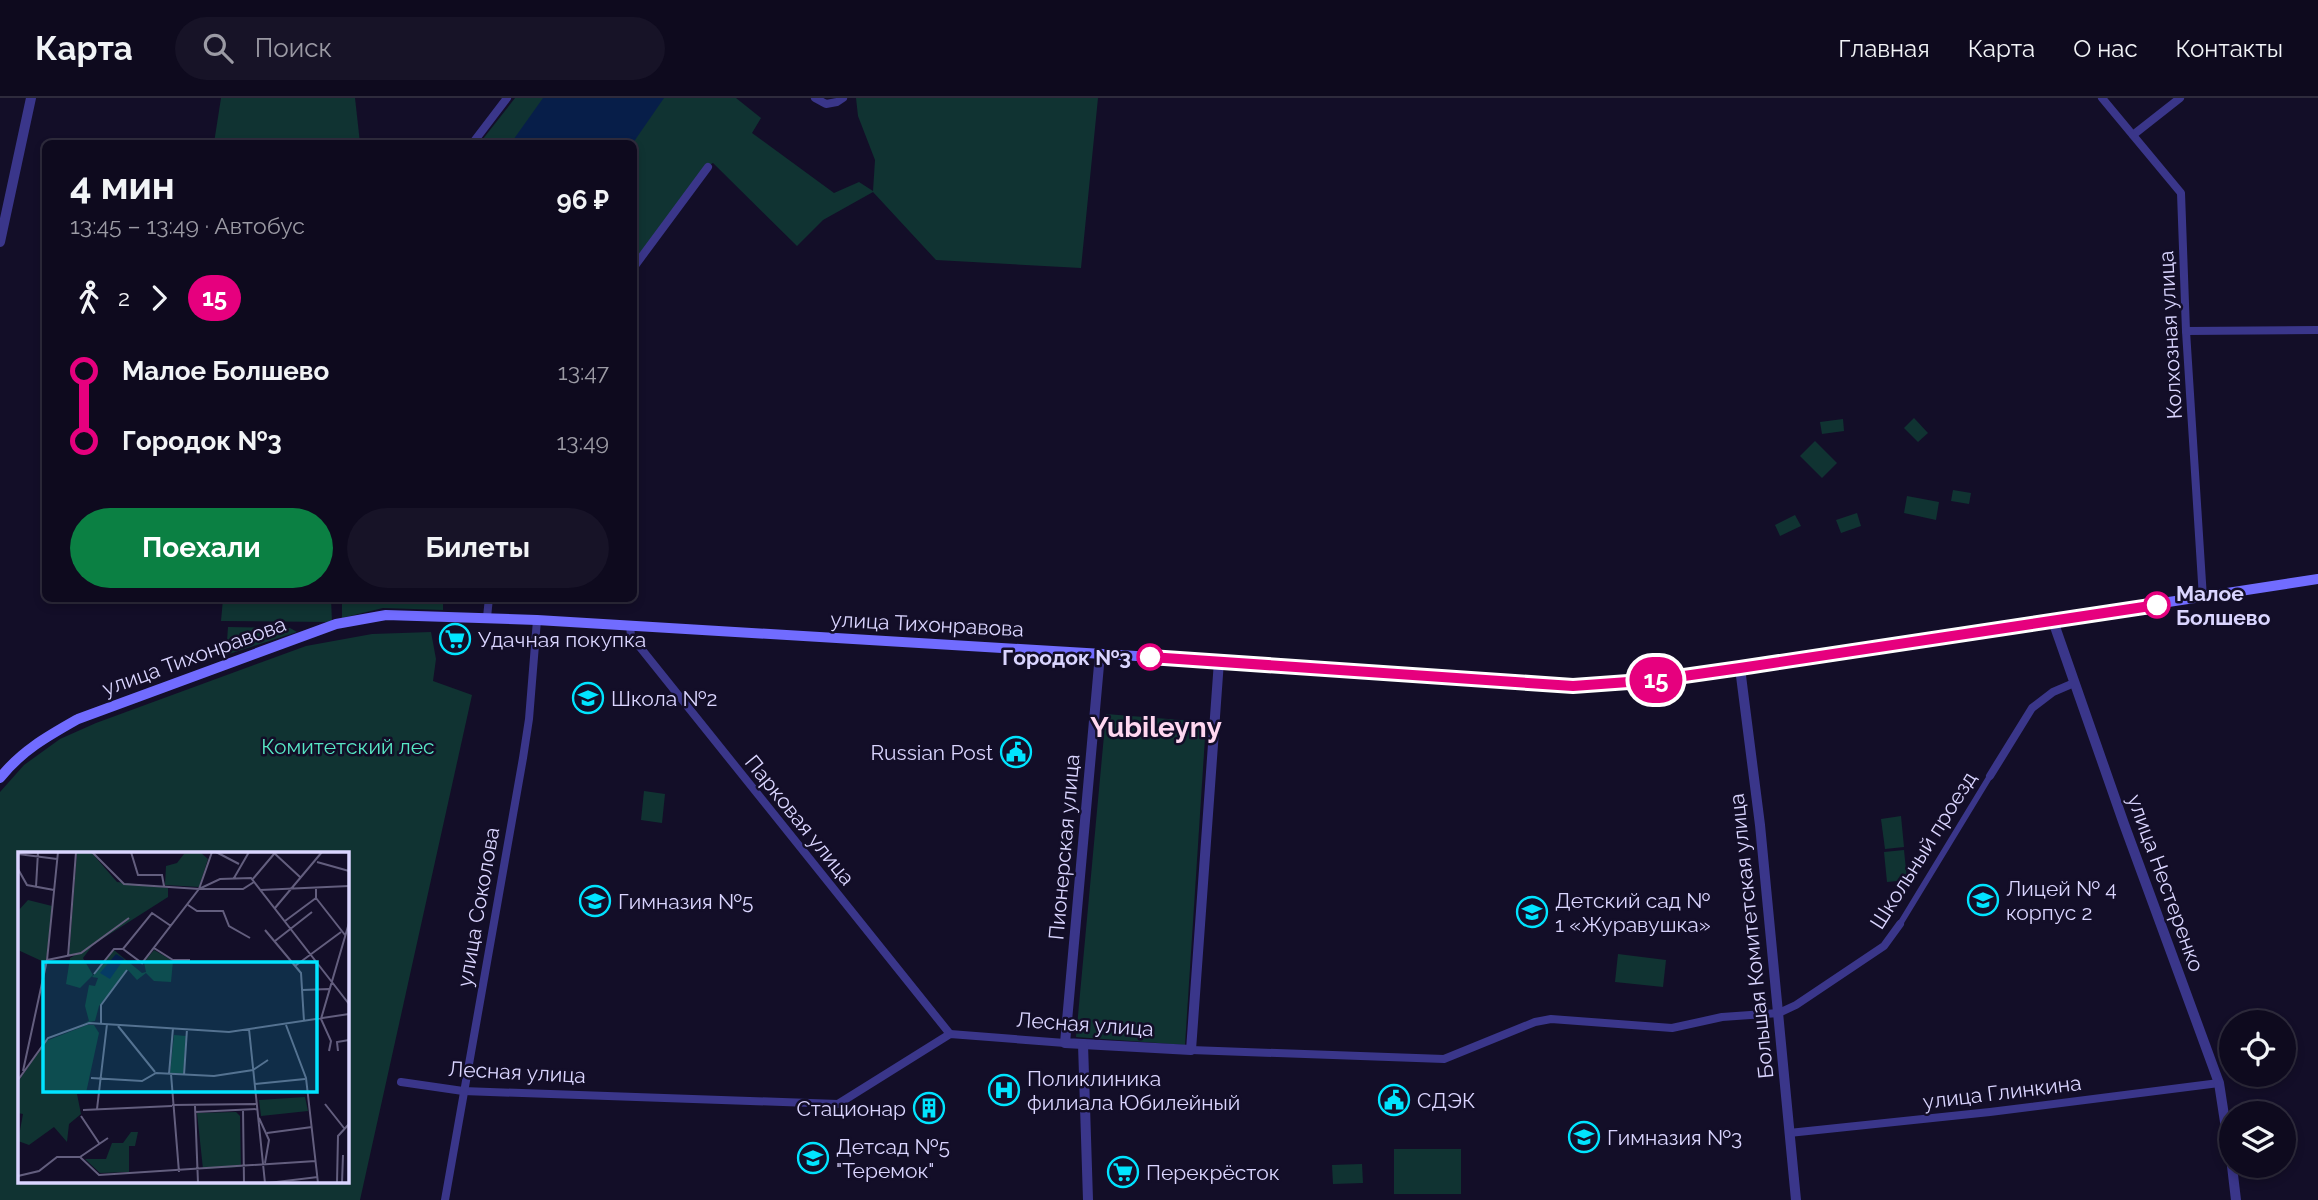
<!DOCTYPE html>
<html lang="ru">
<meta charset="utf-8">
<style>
:root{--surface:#0e0a1e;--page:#171327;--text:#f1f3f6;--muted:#9b9aa4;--line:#2e2b3c;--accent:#0b8043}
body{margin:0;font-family:Raleway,sans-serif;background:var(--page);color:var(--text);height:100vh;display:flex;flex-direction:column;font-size:26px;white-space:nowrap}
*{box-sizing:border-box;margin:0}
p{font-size:23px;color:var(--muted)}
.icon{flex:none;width:38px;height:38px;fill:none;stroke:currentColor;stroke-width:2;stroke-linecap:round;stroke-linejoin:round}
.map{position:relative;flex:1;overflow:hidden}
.sheet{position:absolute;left:42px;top:42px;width:595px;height:462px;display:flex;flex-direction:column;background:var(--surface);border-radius:10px;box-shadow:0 4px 10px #0003,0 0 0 2px var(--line)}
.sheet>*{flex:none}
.badge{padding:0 14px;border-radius:23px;font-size:24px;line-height:46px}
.buttons{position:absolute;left:2219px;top:912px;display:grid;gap:14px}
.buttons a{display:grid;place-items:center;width:77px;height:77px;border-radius:50%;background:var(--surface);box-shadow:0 4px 10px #0003,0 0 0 2px var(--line);font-size:35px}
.map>.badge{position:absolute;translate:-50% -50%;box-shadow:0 0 0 4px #fff}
.legs{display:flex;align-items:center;gap:10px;height:77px;padding:0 28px;font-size:23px}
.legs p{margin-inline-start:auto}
.headline{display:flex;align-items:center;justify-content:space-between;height:119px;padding:0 28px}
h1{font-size:38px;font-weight:700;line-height:52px}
.button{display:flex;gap:14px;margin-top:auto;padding:14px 28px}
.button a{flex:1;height:80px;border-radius:42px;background:var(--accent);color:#fff;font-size:28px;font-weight:700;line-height:80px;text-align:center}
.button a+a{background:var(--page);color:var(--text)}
ul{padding:0 28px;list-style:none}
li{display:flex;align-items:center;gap:24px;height:70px;font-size:26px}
li i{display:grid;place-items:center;width:10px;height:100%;margin:0 9px;background:currentColor}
li i::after{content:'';width:18px;height:18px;margin:-9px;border:5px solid;border-radius:50%;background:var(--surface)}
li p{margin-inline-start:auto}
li:first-child i{background:linear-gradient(#0000 50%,currentColor 0)}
li:last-child i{background:linear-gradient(currentColor 50%,#0000 0)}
header{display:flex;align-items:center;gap:42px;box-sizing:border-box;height:98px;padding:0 35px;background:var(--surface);border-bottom:2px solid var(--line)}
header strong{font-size:33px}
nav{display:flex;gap:38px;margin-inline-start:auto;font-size:24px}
.search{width:490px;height:63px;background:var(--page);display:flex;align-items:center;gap:18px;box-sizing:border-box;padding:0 24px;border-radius:38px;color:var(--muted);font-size:26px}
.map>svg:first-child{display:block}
.green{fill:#103332;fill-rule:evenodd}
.water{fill:#071e49}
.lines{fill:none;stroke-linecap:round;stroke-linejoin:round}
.pedestrian{stroke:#3a368a;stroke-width:6}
.minor{stroke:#3a368a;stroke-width:8}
.tertiary{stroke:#3a368a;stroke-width:10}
.secondary{stroke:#716cff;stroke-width:10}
.line-1-casing{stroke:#fff;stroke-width:16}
.line-1{stroke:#e6007e;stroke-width:10}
.stop-1-dot{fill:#fff;stroke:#e6007e;stroke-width:3.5}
.labels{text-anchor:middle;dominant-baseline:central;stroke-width:5;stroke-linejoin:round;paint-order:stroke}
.street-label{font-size:21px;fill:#dad5ff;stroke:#130e28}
.stop-label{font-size:21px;font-weight:bold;fill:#dad5ff;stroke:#130e28;text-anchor:start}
.poi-label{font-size:21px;fill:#dad5ff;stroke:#130e28;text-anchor:start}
.park-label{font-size:21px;fill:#58e8c5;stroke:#130e28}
.district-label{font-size:28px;font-weight:bold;fill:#ffd7f0;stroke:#130e28}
.inset-road{fill:none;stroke:#635e7e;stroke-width:2}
.view{fill:#01e4ff;fill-opacity:0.15;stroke:#01e4ff;stroke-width:3.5}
.inset-edge{fill:none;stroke:#dad5ff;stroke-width:3.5}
</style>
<header>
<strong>Карта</strong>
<div class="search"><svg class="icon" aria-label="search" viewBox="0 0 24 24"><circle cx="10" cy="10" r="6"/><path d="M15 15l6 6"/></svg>Поиск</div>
<nav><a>Главная</a><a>Карта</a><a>О нас</a><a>Контакты</a></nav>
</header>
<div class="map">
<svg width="2318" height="1102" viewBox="0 0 2318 1102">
<rect width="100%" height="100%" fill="#130e28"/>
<!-- green -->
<g class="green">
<polygon points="221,0 355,0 360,45 214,45"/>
<polygon points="515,0 736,0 761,20 752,35 834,95 859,84 873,93 875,62 858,18 856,0 1098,0 1081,170 936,162 873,94 823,122 797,148 713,65 707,68 634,164 634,46 479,46"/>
<polygon points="1914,320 1928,335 1918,344 1904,330"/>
<polygon points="1843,321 1844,333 1822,336 1820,324"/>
<polygon points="1815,343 1837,365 1822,380 1800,358"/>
<polygon points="1953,392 1971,395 1969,406 1951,403"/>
<polygon points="1907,398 1939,404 1936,422 1904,415"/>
<polygon points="1857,415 1861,428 1841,435 1836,422"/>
<polygon points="1795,417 1801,428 1780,438 1775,427"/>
<polygon points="223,501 331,501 332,524 221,523"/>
<polygon points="342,503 443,503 443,512 383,510 342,520"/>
<polygon points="228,529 290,530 297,534 226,557"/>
<path d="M431 534 436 561 433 583 472 597 360 1102H0V694L24 667 60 641 96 625 306 548 372 536ZM19 755H346V1083H19Z"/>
<polygon points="1106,616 1206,624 1185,947 1076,939"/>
<polygon points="644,693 665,696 662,725 641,722"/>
<polygon points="1901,718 1904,749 1885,751 1881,721"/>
<polygon points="1904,752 1907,782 1887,784 1884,754"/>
<polygon points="1618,856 1666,862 1663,889 1615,884"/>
<rect x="1394" y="1051" width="67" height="45"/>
<polygon points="1362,1066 1363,1085 1333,1086 1332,1067"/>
</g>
<!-- water -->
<polygon class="water" points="543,0 664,0 633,45 511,45"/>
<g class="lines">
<!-- pedestrian -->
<polyline class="pedestrian" points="1900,826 1990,678"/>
<!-- minor -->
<g class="minor">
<polyline points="815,0 826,6 837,4 843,0"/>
<polyline points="2102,0 2181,95 2186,233 2203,500"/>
<polyline points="2133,37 2180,0"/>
<polyline points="472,46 507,0"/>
<polyline points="634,169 708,69"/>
<polyline points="2186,233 2318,232"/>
<polyline points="487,519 489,500"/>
<polyline points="630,527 631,538 950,936"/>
<polyline points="1990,678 2032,610 2053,594 2074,585"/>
<polyline points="1191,952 1444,961 1535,924 1551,921 1672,930 1722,919 1779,915 1796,907 1884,848 1900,826"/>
<polyline points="401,984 463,993 838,1006 950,936 1065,945"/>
<polyline points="1789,1035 1990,1014 2219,985"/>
<polyline points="445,1102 523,660 529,621 537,522"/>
</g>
<!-- tertiary -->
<g class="tertiary">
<polyline points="0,144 31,0"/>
<polyline points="2053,523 2124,726 2219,985 2231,1063"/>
<polyline points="1100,556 1065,945 1191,952 1219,563"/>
<polyline points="1740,570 1760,727 1796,1102"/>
<polyline points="1083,946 1088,1102"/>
<polyline points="2232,1068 2236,1102"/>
</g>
<!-- secondary -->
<path class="secondary" d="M0 680C21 653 48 638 78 621L336 526 386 517 537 522 1219 563 1573 588 1655 582 1740 570 2318 481"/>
</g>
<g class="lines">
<!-- line-1 casing -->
<g class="line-1-casing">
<polyline id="line-1" points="1150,559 1573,588 1656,582 1740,570 2157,507"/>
</g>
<!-- line-1 -->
<use href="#line-1" class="line-1"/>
</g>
<!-- icons -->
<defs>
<g id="supermarket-ring" transform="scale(1.575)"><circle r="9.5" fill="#130e28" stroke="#01e4ff" stroke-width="1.5"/><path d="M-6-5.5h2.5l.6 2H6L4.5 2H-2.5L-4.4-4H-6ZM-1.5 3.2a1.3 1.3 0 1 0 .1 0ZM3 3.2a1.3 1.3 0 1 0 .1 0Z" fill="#01e4ff"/></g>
<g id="school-ring" transform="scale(1.575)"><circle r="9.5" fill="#130e28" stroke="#01e4ff" stroke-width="1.5"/><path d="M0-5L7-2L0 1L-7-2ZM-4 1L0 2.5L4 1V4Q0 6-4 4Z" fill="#01e4ff"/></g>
<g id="civic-ring" transform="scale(1.575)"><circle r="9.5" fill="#130e28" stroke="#01e4ff" stroke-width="1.5"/><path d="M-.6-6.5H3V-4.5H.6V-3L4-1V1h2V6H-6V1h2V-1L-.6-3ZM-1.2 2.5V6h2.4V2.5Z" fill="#01e4ff"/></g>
<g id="hospital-ring" transform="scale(1.575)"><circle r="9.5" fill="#130e28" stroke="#01e4ff" stroke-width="1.5"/><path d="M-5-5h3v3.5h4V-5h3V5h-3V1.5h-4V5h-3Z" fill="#01e4ff"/></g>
<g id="building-ring" transform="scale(1.575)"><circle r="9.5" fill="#130e28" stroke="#01e4ff" stroke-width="1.5"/><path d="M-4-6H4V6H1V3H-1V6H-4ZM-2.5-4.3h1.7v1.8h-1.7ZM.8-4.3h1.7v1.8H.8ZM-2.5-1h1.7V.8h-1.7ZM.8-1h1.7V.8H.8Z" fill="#01e4ff"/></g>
</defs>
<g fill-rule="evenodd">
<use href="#supermarket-ring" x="455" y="541"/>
<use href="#school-ring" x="588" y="600"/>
<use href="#civic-ring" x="1016" y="654"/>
<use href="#school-ring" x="1983" y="802"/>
<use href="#school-ring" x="595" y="803"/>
<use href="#school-ring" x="1532" y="814"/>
<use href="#hospital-ring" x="1004" y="992"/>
<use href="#civic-ring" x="1394" y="1002"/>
<use href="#building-ring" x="929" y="1010"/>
<use href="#school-ring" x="1584" y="1039"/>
<use href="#school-ring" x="813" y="1060"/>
<use href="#supermarket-ring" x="1123" y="1074"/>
</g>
<!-- markers -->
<g class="stop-1-dot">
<circle cx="2157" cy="507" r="12"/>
<circle cx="1150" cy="559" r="12"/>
</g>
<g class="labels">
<!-- street labels -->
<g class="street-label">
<text transform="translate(2170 237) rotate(-93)">Колхозная улица</text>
<text transform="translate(927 526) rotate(3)">улица Тихонравова</text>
<text transform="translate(194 558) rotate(-20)">улица Тихонравова</text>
<text transform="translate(800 722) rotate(51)">Парковая улица</text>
<text transform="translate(1064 749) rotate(-85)">Пионерская улица</text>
<text transform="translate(1923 752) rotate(-58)">Школьный проезд</text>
<text transform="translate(2166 785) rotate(70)">улица Нестеренко</text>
<text transform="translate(478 809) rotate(-80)">улица Соколова</text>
<text transform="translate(1751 838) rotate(-96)">Большая Комитетская улица</text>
<text transform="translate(1085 926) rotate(4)">Лесная улица</text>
<text transform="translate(517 974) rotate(3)">Лесная улица</text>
<text transform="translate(2002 994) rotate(-7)">улица Глинкина</text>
</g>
<!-- stop labels -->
<g class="stop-label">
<text x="2176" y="495">Малое<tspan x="2176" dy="24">Болшево</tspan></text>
<text x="1131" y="559" text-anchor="end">Городок №3</text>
</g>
<!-- poi labels -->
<g class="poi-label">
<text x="478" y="541">Удачная покупка</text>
<text x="611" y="600">Школа №2</text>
<text x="993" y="654" text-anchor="end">Russian Post</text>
<text x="2006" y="790">Лицей № 4<tspan x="2006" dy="24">корпус 2</tspan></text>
<text x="1555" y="802">Детский сад №<tspan x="1555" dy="24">1 «Журавушка»</tspan></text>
<text x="618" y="803">Гимназия №5</text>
<text x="1027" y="980">Поликлиника<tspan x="1027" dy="24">филиала Юбилейный</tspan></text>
<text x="1417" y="1002">СДЭК</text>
<text x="906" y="1010" text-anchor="end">Стационар</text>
<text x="1607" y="1039">Гимназия №3</text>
<text x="836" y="1048">Детсад №5<tspan x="836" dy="24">"Теремок"</tspan></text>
<text x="1146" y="1074">Перекрёсток</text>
</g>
<!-- park labels -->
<g class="park-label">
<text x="348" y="648">Комитетский лес</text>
</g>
<!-- district labels -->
<g class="district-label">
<text x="1156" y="629">Yubileyny</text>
</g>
</g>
<!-- overview -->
<g transform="translate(18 754)">
<rect width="331" height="331" fill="#130e28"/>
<path d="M59 0H73L99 30 150 36V45L62 101 51 104ZM182 0 190 7 181 35 147 33 148 14 159 11 166 2ZM10 48 34 54 28 111 0 98V59ZM74 94 65 106 75 123 62 136 48 132 52 106ZM96 98 124 121 128 120 126 110 136 98 155 109 153 130 136 129 128 121 119 128 110 118 81 154 77 169 66 171 71 169 67 154 71 133 77 134 80 126 74 125ZM69 173H76L81 181 68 241 59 242 63 262 51 272 49 290 36 275 11 293 0 289 5 262 0 261V230L28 189ZM156 183 168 184 165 222 152 221ZM287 245 290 259 243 264 241 248ZM218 260 222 264 223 315 185 317 179 261ZM113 280H120L117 294H111V320L82 321 67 307H88L94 291H105Z" fill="#103332"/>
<path d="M98 102 106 107 92 127 82 121Z" fill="#071e49"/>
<path class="inset-road" d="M74 0 106 32 181 37 202 27 233 26 331 152M113 0 120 23H144L146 34M198 0 221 12M255 0 282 25M0 2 39 7M299 10 331 19M0 17 9 33 36 38M216 26 231 0M234 28 256 2M18 35 20 0M298 35V46L327 83M181 37 194 0M242 38 331 34M170 53 179 59H205L211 74 232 86M257 56 304 0M267 69 298 46M247 78 283 121 286 169M257 89 294 60M136 96 155 108H172M105 97 124 111 181 37H225L236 30M50 105 58 0M29 108 63 101 111 66M277 114 323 80M76 122 96 97H105L134 61 153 74M284 138 311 137M83 171V153L109 118M268 173 288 226 300 331M100 174 137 220M231 177 247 331M311 199 313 189 303 167 331 71M320 199 319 190 331 188M5 219 29 108 40 0M151 222 155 176M153 222 161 320M166 223 169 177M73 226 124 229 138 221 196 224 235 218 250 208M0 228 30 186 71 171 211 180 331 162M237 232 287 227M307 252 326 276M154 253 239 252M177 254 180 331M79 257 89 172M225 257 226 331M65 258 154 254M177 260 240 257M63 264 81 291M241 266 251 288 247 311M249 281 294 275M62 305 90 286M0 324 21 319 39 305H62L81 323 298 309M250 331 300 325M319 331 320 284 331 272M324 331 325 303"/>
<path class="view" d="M25 110H299V240H25Z"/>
<rect width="331" height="331" class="inset-edge"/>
</g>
</svg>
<div class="buttons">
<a><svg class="icon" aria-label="locate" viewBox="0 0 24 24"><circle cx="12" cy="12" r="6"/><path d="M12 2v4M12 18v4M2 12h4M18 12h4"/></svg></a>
<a><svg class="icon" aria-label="layers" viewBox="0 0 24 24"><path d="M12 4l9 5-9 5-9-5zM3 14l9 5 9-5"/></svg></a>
</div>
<b class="badge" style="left:1656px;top:582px;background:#e6007e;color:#fff">15</b>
<section class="sheet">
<div class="headline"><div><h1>4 мин</h1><p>13:45 – 13:49 · Автобус</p></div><b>96 ₽</b></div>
<div class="legs"><svg class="icon" aria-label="walk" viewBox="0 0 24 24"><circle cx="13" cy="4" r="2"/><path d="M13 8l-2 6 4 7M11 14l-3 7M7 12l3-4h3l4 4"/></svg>2<svg class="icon" aria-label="forward" viewBox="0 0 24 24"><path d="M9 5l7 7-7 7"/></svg><b class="badge" style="background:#e6007e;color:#fff">15</b></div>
<ul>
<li><i style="color:#e6007e"></i><b>Малое Болшево</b><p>13:47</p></li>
<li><i style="color:#e6007e"></i><b>Городок №3</b><p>13:49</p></li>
</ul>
<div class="button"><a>Поехали</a><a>Билеты</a></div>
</section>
</div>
